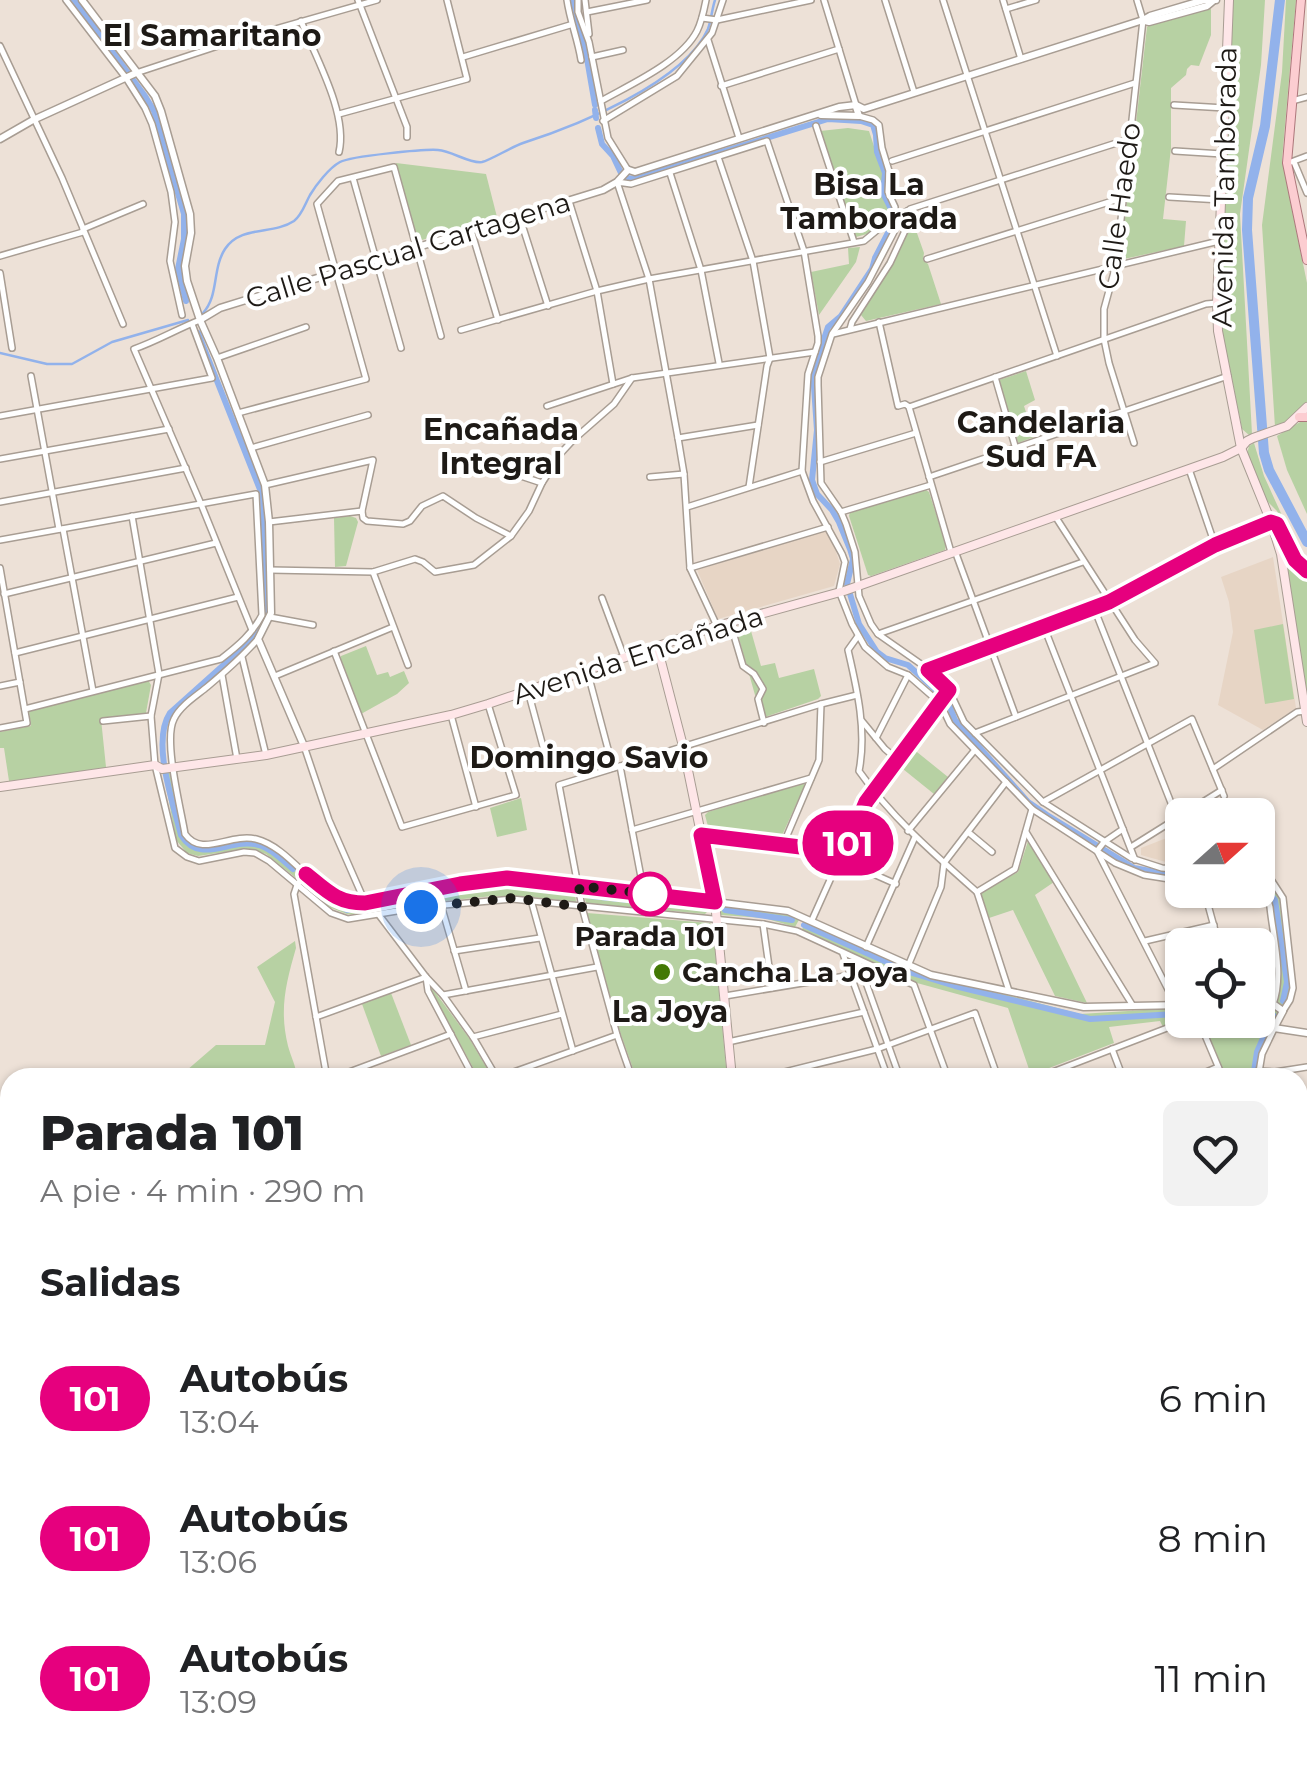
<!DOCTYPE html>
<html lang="es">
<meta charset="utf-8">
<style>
:root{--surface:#fff;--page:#f2f2f2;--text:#202124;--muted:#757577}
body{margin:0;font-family:Montserrat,sans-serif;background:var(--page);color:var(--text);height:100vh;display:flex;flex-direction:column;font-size:38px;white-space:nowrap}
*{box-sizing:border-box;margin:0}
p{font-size:32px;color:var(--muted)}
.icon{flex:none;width:55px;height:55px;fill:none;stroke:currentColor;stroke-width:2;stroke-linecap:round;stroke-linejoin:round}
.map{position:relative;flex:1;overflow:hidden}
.drawer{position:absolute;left:0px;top:1068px;width:1308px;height:702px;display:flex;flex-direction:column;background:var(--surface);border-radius:30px 30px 0 0;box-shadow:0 2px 8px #0004}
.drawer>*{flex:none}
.badge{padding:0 20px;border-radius:32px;font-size:35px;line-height:65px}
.needle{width:65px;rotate:69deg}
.controls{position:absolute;left:1165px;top:798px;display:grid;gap:20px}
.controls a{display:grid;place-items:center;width:110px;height:110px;border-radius:15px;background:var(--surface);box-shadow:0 2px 8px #0004;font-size:50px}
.you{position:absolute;width:50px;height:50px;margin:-25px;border:8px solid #fff;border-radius:50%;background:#1a73e8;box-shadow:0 0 0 15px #1a73e833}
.map>.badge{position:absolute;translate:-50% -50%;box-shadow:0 0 0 5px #fff}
h2{padding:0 40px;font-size:38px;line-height:90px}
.round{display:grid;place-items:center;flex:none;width:105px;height:105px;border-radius:15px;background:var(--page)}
.overview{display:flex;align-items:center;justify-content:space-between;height:170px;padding:0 40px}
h1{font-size:48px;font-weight:800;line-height:75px}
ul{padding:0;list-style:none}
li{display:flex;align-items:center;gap:30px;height:140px;padding:0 40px}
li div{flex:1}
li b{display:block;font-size:38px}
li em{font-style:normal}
li .badge{min-width:110px;font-weight:700;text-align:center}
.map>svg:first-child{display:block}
.built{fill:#e7d5c5}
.green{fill:#b7d1a3}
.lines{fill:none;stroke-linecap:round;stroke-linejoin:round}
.stream{stroke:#92b2eb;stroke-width:2.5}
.canal{stroke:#92b2eb;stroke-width:6}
.river{stroke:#92b2eb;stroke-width:10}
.minor-casing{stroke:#a89d93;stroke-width:8}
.tertiary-casing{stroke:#a89d93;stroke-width:9}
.secondary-casing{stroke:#a89d93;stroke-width:10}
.primary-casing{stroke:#ad787c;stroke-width:10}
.minor{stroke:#fff;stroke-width:5}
.tertiary{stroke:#fff;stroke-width:6}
.secondary{stroke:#fee6e8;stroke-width:8}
.primary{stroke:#fccdd1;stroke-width:8}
.line-casing{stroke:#fff;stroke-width:22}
.line{stroke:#e6007e;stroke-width:15}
.walk{stroke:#1e1a16;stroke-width:10;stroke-dasharray:0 18}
.stop-dot{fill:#fff;stroke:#e6007e;stroke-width:5}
.poi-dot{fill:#437805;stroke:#fff;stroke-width:4}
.labels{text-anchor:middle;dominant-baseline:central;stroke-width:8;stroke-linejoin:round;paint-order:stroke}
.street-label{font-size:28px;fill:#1e1a16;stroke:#fff}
.stop-label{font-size:28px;font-weight:bold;fill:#1e1a16;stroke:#fff}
.poi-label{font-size:28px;font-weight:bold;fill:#1e1a16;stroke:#fff;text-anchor:start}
.neighbourhood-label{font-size:30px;font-weight:bold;fill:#1e1a16;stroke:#fff}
</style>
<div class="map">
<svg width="1307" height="1769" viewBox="0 0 1307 1769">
<rect width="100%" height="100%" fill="#ede1d7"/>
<!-- built -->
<g class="built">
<polygon points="829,530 840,564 834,586 718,619 697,570"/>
<polygon points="1273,557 1296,708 1263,730 1218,705 1233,632 1229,602 1221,577"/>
<polygon points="1182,832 1182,863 1166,862 1141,855 1141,848"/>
<polygon points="1307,1479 1307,1638 1301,1642 1298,1651 1298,1481"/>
<polygon points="915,1760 1094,1760 1063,1769 919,1769"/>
</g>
<!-- green -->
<g class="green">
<polygon points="1233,0 1265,0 1261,65 1240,214 1252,434 1249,435 1242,429 1222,330 1220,301"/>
<polygon points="1286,0 1296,0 1282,160 1307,283 1307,403 1287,421 1275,427 1262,225 1282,72"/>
<polygon points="1211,9 1211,35 1199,66 1191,65 1187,69 1186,75 1171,88 1171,148 1163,219 1186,221 1184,246 1124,259 1121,253 1147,27 1151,22"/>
<polygon points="848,128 869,131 883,174 881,192 889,210 889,217 867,234 856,237 820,131"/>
<polygon points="396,163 486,174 497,217 422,240 417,239"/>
<polygon points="912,219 924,253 923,260 928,264 941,304 866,321 861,315 862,311 884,278"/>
<polygon points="860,247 856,262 819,315 811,272 849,264 848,248"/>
<polygon points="1026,371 1035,400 1024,406 1034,437 1018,443 999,380"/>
<polygon points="1307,420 1307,514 1287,470 1277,436 1300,422"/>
<polygon points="1254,443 1264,476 1305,566 1295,554 1277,511 1265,499 1247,454 1249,446"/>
<polygon points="926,490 929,492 946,545 945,550 871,576 868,575 849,516 850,512"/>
<polygon points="350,516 356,518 358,522 346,566 335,567 334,518"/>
<polygon points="1285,551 1294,566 1307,575 1307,700"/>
<polygon points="749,624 761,666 775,663 779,678 814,669 821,696 818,699 765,717 760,700 755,695 736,628"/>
<polygon points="1283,624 1294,699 1265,704 1254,630"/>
<polygon points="366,646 377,675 388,672 390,677 404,671 409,683 397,694 361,714 340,659 341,656"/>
<polygon points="148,680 151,685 146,713 101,719 106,767 101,770 9,781 4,748 0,748 0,732 31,726 29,711"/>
<polygon points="912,748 948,777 934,794 898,765"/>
<path d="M171 772C174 789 177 828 187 840 203 858 235 838 255 842 274 846 286 860 300 872L296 878 266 854 257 851 245 849 198 856 187 853 176 840 164 774Z"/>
<polygon points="803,783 805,785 779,842 710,834 705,815 708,812"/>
<polygon points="521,798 527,830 497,837 490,808"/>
<polygon points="1028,841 1054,882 1035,895 1087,1003 1055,996 1013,910 989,918 980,893 1018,872"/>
<path d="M1258 879 1271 882 1281 899 1282 918 1291 987 1283 1007 1275 1002C1281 987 1277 912 1270 899 1266 892 1264 892 1258 890Z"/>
<polygon points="309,880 335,900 352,906 507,881 575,890 576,902 532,897 493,896 423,903 358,915 347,914 331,908 305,886"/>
<polygon points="583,891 708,905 707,912 705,914 586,903"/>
<polygon points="720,907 778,911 800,918 795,927 764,918 721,915"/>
<polygon points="587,913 710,923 713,927 727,1077 636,1077 620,1032"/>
<polygon points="805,921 905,968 1080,1014 1176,1008 1179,1015 1175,1022 1163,1027 1160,1021 1109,1027 1114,1043 1031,1075 1008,1008 917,983 802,930"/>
<path d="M295 941 296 948C286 983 279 1009 288 1046 291 1057 296 1066 297 1077H179L216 1045H265L275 1002 257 967Z"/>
<polygon points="432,988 469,1038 492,1077 478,1077 431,990"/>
<polygon points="391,993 411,1045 381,1056 362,1004"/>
<path d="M1258 1003 1269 1006 1279 1013C1266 1034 1257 1052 1256 1077H1226L1201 1020H1258Z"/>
</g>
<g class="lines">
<!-- stream -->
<g class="stream">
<path d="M203 313C219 296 212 269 225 249 241 225 273 235 294 221 302 215 305 204 310 195 316 185 329 168 340 162 351 156 425 149 438 150 452 151 470 164 482 162 491 160 511 147 523 143 576 126 684 83 708 29 711 21 712 9 715 0"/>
<polyline points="0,353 47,364 72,364 112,342 188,320"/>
<polyline points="1283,1763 1294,1760"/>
</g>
<!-- canal -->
<g class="canal">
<polyline points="74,0 145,96 154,111 184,214 184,239 178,269 186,301"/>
<polyline points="573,0 573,17 585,47 595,105"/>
<polyline points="595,110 596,118"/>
<polyline points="598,128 602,144 613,156 621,173 627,178 634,179 828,119 861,121 873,125 876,135 877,152 885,173 883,193 891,209 890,229 875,258 872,269 841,316 828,327 813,372 817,430 812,480 817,494 832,510 839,522 850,549 853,559 847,584 859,624 877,652 885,658 908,665 947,700 955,720 1028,802 1047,815 1134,868 1182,877"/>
<path d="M198 333 263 497 266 619 247 644 170 713C151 742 173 802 181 835 201 866 230 837 259 845 271 849 283 860 293 869"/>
<polyline points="1258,885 1266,889 1275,900 1287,982 1283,1001"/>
<polyline points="312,888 347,910 501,885 523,885 571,893"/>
<polyline points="591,896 706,908"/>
<polyline points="725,910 792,920"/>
<polyline points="804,925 909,972 955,986 1090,1019 1176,1014"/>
<polyline points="1253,1078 1257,1052 1273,1015 1258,1008"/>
<polyline points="1298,1323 1307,1335"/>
<polyline points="1298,1472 1307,1472"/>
<polyline points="1101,1769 1110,1760"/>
</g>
<!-- river -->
<polyline class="river" points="1280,0 1265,126 1248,198 1247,230 1264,453 1269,470 1307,542"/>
<!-- minor casing -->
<g class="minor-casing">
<g id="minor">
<polyline points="66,0 126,78 145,108 152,124 171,192 175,222 170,261 182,315"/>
<polyline points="358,0 407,127 407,137"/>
<path d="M567 0C570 21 578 40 581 60"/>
<polyline points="578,0 578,12 589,42 608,138 628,170"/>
<polyline points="585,0 589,34"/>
<polyline points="824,0 856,105"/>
<polyline points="885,0 914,92"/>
<polyline points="943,0 1057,356"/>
<polyline points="1003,0 1021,59"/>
<polyline points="1006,9 1036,0"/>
<polyline points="587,12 647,0"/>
<polyline points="702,18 717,20 811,0"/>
<path d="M301 21C316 58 348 114 339 152"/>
<polyline points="708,40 739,138"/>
<polyline points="0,46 62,178 123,324"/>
<polyline points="463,57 570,25"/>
<polyline points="592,57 623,50"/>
<polyline points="136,73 230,42 377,0"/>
<polyline points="721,86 839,49"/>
<path d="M601 101C631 84 681 62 697 31 702 21 704 10 706 0"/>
<polyline points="1292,101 1307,97"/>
<polyline points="1174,105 1225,108"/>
<polyline points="339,114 467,79 447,0"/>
<polyline points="859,116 873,120 879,125 882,148 889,171 888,192 895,207 895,230 868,282 832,334 818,377 818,385 821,483 841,512 846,524 855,552 859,596 871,624 878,634 928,669 949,690 964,722 1043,802 1131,858 1162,868 1182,870"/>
<polyline points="603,121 677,76 712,33 723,0"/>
<polyline points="816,126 854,242"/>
<polyline points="1175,151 1222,154"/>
<polyline points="718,157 753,261 770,358 767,366 749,487"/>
<polyline points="892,161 1135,83"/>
<polyline points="1291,162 1307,156"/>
<polyline points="1294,162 1307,193"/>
<polyline points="670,173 701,270 719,363"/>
<polyline points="353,178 401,348"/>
<polyline points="1169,197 1221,200"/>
<polyline points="569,201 597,291 613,384"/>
<polyline points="519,215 548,306"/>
<polyline points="83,229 143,204"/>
<polyline points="471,230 498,320"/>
<polyline points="0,256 83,232"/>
<polyline points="927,259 1122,198"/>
<polyline points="0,273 12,348"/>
<path d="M200 320C177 329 157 341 134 349L201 504 252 630"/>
<polyline points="879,322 898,406 905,404 908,406"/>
<polyline points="850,329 852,322 890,263 910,220 907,211"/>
<polyline points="461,330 597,291 649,279 864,241 888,221 900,217 910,209 1129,139"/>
<polyline points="833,334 1219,241"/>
<polyline points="217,358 306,327"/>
<polyline points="31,376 59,529"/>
<polyline points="995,377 1015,446"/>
<polyline points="547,406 632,378 815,352"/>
<polyline points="909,407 1206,304 1217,303"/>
<polyline points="909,407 951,552"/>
<polyline points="238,413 366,379 317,204 338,181 394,167 441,336"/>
<polyline points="0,416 212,378 192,324"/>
<polyline points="678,438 758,425"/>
<polyline points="1134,443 1109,363 1104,339 1104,309 1116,265 1143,20 1137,0"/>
<polyline points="251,448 368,415"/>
<polyline points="0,459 169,429"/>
<polyline points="820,462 916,433"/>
<polyline points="481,463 542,483"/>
<polyline points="1189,469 1215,545"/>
<polyline points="650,477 684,474"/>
<polyline points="929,477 1228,376"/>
<polyline points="265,485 373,460 362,511"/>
<polyline points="0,502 186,468"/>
<polyline points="687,507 802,471"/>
<polyline points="841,512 931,485"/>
<polyline points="132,516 159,674 151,716 155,765 175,848 187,857 199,861 244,852 255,853 269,861 331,913 348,919 421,907 512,899 763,924 797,931 914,985 948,1078"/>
<polyline points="269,522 362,511 363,518 367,521 403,524 410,521 422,506 443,496 476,518 511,536"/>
<polyline points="63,529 93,691"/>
<path d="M0 540 256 494 262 615C252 634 239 645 221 659L25 709"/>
<polyline points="955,551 1016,717"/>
<polyline points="0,568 27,723 0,728"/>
<polyline points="690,568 828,527"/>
<polyline points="270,570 373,572 415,559 423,562 435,572 474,565 511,536 529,511 542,483 561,453 573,440 614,404 632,378"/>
<polyline points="373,572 408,665"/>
<polyline points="4,594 216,543"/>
<polyline points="602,598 624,657"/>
<polyline points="1094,608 1177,818"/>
<polyline points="270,617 313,625"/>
<polyline points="730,622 743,666 754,674 763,689 758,699 764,723"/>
<polyline points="717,626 690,568 684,474 678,438 649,279 617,182 631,184 767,141 804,251 818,336 818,343 808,374 802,471 813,501 842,554 845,562 839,591 852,624 865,647 888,667 908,675 940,703 950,724 1032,809 1115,863 1144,875 1182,881"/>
<polyline points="1044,627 1135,860"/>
<polyline points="878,634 1083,562"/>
<path d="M858 636 848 650C857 689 867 731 859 771 892 818 934 854 977 892"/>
<path d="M258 639C242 657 225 672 207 687 196 696 180 706 174 719 163 740 181 809 185 834 202 858 229 833 256 839 292 848 316 898 350 902 367 905 385 899 402 895 435 889 467 882 500 879 523 877 547 882 569 885 617 890 665 895 713 902"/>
<polyline points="334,651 402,827 516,795 488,704"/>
<polyline points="15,653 238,597"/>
<polyline points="242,657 266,755"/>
<polyline points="928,669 1109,602 1215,545 1269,522"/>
<polyline points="587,670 613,768"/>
<polyline points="222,675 237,759"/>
<polyline points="275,676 393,627"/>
<polyline points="0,686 20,682"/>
<polyline points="528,691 545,754"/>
<polyline points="451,715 476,807"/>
<polyline points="103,721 151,716"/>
<polyline points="862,721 885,749 898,760"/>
<polyline points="975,733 1155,663 1135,640 1055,516"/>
<polyline points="876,738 908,675"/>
<polyline points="304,746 329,820 365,902"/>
<polyline points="620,766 644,893"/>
<polyline points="1213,769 1297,712 1305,711"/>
<polyline points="1043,802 1192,719 1224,796"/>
<polyline points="1123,829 1104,842 1097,851 1176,1005"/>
<polyline points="632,830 811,778"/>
<polyline points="908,831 974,751"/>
<polyline points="968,832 992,852"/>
<polyline points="1026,832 1133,1006"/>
<polyline points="701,835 817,849 896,884"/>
<polyline points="783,845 819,760 821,704"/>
<polyline points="1131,847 1222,790"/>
<polyline points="306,874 297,885 294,894 327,1078"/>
<polyline points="1258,877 1272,881 1283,898 1293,988 1290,1000 1283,1011"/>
<polyline points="1204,890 1219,945"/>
<path d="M1247 890C1259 892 1267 894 1270 907 1273 937 1284 975 1273 1004"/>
<polyline points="977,892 1015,869 1032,809"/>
<polyline points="977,892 1009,991"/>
<polyline points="531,900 573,1051"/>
<polyline points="441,905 466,991"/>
<polyline points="379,915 426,977 443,995 473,1037 497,1078"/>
<polyline points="812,920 865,802 949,690"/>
<polyline points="763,924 772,988"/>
<polyline points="1145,941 1214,925"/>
<polyline points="866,947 915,837"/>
<polyline points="454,951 540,938"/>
<polyline points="843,954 888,1078"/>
<polyline points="859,963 900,1078"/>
<polyline points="908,966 941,887 944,863 1006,782"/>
<polyline points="426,977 428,991 474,1078"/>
<polyline points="443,995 597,967"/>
<polyline points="725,996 851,975"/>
<polyline points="316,1017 426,977"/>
<polyline points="1195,1020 1201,1026 1223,1078"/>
<polyline points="473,1037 562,1014"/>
<polyline points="728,1042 864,1012"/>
<polyline points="1112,1049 1123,1078"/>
<polyline points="1258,1071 1275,1072 1307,1067"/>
<polyline points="333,1078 451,1034"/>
<polyline points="497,1078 617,1035"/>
<polyline points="632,1078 617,1035 582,907 559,785 821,704 857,695"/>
<polyline points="760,1078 877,1049 975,1013 998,1078"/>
<polyline points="1037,1078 1188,1020"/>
<polyline points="1192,1078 1218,1067"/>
<polyline points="1258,1078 1262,1054 1274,1029"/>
<polyline points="1298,1109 1307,1108"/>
<polyline points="1298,1223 1302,1168"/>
<polyline points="1298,1257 1307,1254"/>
<polyline points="1298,1278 1307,1293"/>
<polyline points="1298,1312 1307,1325"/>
<polyline points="1298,1336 1307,1347"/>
<polyline points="1298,1403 1307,1400"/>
<polyline points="1298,1437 1307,1435"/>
<polyline points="0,1456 10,1454"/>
<polyline points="1298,1466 1307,1466"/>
<polyline points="0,1555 10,1553"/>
<polyline points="0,1602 10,1652"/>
<polyline points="1298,1657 1307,1641"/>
<polyline points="0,1747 10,1745"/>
<polyline points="1298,1756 1307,1754"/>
<polyline points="31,1760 33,1769"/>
<polyline points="76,1760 78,1769"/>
<polyline points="450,1760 452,1769"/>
<polyline points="458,1760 460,1769"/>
<polyline points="909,1760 912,1769"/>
<polyline points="511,1769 538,1760"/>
<polyline points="527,1769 548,1760"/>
<polyline points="1110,1769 1116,1760"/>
<polyline points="1254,1769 1285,1760"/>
</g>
</g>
<!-- tertiary casing -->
<g class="tertiary-casing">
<g id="tertiary">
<polyline points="82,0 155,96 161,111 190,214 191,233 185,266 187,281 200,320 217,358 265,485 269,522 271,613 258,639 304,746"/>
<polyline points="1145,21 1149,22 1207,6 1213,1"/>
<polyline points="821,115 859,116 856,107"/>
<polyline points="0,139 33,120 136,73"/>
<polyline points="629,170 635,172 839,107 856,105 864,109 1143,20 1150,16 1204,0 1216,0"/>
<polyline points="200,320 220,308 603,190 617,182 628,170"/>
<polyline points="715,902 788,911 931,975 1084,1007 1182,1005"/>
<polyline points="1258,1000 1269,1001 1283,1011 1274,1028 1307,1033"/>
<polyline points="0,1387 10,1437"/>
<polyline points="0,1650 10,1648"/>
</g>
</g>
<!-- secondary casing -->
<g class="secondary-casing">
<g id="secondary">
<polyline points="1229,0 1217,303 1218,331 1241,448 1271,522 1281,554 1307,722"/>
<polyline points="1271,522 1277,523 1295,561 1307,571"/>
<polyline points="657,646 683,746 715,902 732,1078"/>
<polyline points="0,787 155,765 162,769 266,755 451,715 488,704 717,626 844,591 1223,457 1241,448 1247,441 1253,438 1287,426 1307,407"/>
<polyline points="1298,1719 1307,1730"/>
</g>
</g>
<!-- primary casing -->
<g class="primary-casing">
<g id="primary">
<polyline points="1301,0 1287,163 1307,260"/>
<polyline points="1299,417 1307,417"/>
</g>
</g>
<!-- minor -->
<use href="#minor" class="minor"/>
<!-- tertiary -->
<use href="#tertiary" class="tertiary"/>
<!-- secondary -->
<use href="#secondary" class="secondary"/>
<!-- primary -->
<use href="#primary" class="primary"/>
</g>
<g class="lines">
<!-- line casing -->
<g class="line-casing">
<path id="line" d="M306 874C327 891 337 903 365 903L460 884 507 878 715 902 701 835 817 849 842 859 866 802 949 690 928 670 1109 602 1215 545 1271 522 1277 524 1295 560 1307 571"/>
</g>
<!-- line -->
<use href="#line" class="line"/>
<!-- walk -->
<polyline class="walk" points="421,907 512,898 582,907 579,886 650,894"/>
</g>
<!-- markers -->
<circle class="stop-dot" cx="650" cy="894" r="20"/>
<circle class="poi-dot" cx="662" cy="972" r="10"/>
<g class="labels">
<!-- street labels -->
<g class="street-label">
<text transform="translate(1224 187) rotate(-89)">Avenida Tamborada</text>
<text transform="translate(1119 206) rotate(-82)">Calle Haedo</text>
<text transform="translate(408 250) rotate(-17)">Calle Pascual Cartagena</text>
<text transform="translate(638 655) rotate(-18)">Avenida Encañada</text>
</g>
<!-- stop labels -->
<g class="stop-label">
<text x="650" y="936">Parada 101</text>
</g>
<!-- poi labels -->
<g class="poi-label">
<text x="682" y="972">Cancha La Joya</text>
</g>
<!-- neighbourhood labels -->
<g class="neighbourhood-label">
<text x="212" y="35">El Samaritano</text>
<text x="869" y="184">Bisa La<tspan x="869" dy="34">Tamborada</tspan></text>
<text x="1041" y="422">Candelaria<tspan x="1041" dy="34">Sud FA</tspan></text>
<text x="501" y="429">Encañada<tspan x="501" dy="34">Integral</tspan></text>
<text x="589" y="757">Domingo Savio</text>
<text x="670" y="1011">La Joya</text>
</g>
</g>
</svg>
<div class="controls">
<a><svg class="needle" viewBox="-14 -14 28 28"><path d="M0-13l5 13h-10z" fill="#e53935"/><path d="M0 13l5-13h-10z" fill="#757577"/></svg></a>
<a><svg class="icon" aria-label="locate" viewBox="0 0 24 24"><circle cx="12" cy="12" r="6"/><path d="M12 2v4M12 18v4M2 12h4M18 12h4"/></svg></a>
</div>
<div class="you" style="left:421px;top:907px"></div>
<b class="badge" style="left:848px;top:843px;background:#e6007e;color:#fff">101</b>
<section class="drawer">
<div class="overview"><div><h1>Parada 101</h1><p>A pie · 4 min · 290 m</p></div><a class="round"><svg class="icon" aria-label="heart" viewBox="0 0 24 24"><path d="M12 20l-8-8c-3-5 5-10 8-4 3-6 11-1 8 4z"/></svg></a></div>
<h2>Salidas</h2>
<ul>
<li><span class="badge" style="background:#e6007e;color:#fff">101</span><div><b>Autobús</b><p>13:04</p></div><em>6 min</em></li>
<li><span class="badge" style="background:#e6007e;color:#fff">101</span><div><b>Autobús</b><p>13:06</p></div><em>8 min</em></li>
<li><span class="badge" style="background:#e6007e;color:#fff">101</span><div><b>Autobús</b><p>13:09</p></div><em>11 min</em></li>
</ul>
</section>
</div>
